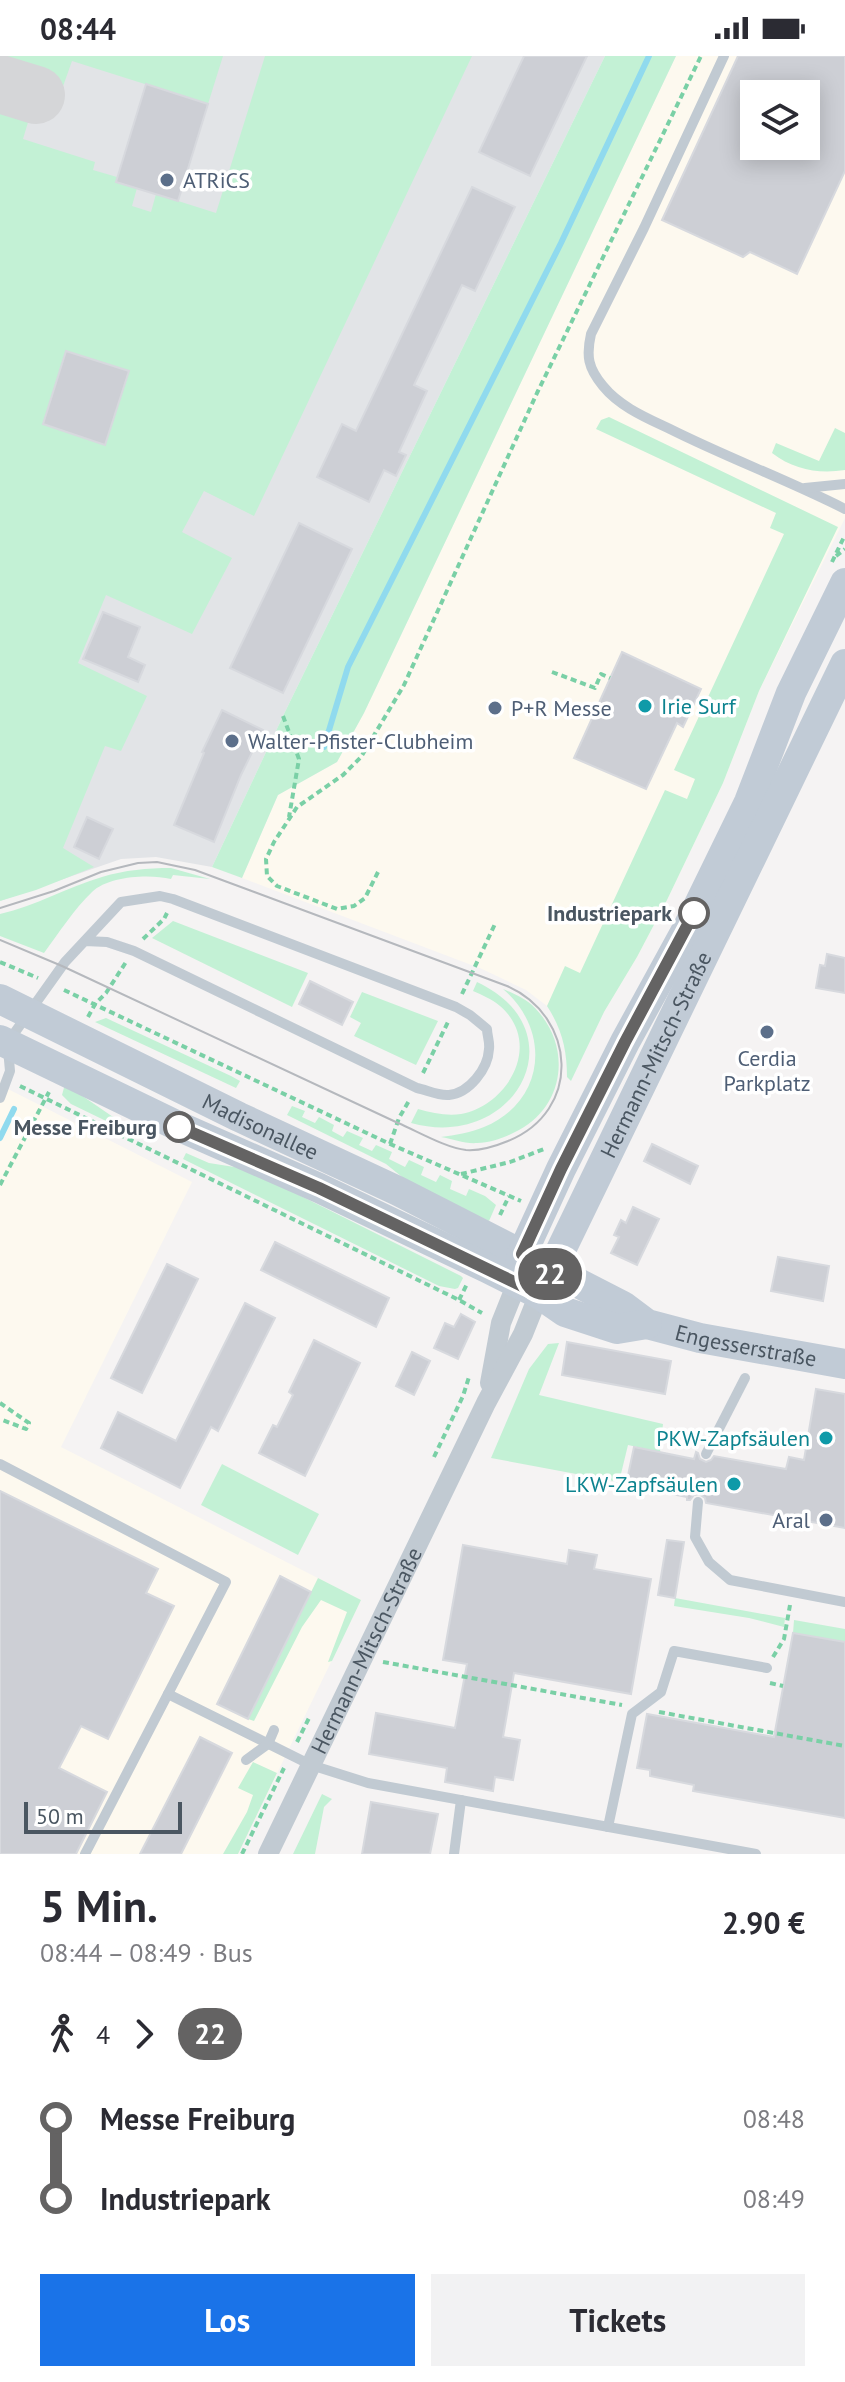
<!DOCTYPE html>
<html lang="de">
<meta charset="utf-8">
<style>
:root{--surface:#fff;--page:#f2f2f3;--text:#2b2b33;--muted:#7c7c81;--accent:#1a73e8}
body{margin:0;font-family:"PT Sans",sans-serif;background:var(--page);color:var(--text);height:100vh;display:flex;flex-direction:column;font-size:30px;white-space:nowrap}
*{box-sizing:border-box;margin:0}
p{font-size:26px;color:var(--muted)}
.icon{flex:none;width:44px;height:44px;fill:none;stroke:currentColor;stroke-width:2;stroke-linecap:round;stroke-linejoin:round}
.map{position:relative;height:1798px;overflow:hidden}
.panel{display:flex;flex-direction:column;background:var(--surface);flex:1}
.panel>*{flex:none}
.badge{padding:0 16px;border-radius:26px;font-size:28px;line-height:52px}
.controls{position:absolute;left:740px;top:24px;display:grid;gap:16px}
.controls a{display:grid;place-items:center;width:80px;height:80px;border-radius:0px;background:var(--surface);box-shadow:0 4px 20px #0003;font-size:40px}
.scale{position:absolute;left:24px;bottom:20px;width:158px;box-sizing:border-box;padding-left:8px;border:4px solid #4a5661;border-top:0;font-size:22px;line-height:28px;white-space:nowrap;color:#4a5661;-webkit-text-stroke:6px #fff;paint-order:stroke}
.map>.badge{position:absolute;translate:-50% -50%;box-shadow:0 0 0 4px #fff}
.legs{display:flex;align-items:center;gap:12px;height:88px;padding:0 40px;font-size:26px}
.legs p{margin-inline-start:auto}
.summary{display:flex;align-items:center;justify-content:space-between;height:136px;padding:0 40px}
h1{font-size:44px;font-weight:800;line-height:60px}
.button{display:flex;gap:16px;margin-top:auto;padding:16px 40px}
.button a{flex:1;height:92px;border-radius:0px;background:var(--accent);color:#fff;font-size:32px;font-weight:800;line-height:92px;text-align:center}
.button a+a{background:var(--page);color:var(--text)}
ul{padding:0 40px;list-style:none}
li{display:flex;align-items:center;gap:28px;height:80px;font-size:30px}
li i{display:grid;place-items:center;width:12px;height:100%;margin:0 10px;background:currentColor}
li i::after{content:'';width:20px;height:20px;margin:-10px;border:6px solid;border-radius:50%;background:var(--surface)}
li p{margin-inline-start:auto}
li:first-child i{background:linear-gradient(#0000 50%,currentColor 0)}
li:last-child i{background:linear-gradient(currentColor 50%,#0000 0)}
.status{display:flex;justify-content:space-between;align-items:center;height:56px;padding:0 40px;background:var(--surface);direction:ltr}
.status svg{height:22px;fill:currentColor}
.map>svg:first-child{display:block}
.commercial{fill:#fdf9ef;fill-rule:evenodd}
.airport{fill:#e2e4e7}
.green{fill:#c3f1d5}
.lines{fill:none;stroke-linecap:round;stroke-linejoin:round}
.stream{stroke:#90daee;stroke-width:6}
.taxiway{stroke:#d5d6d8;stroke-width:58}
.building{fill:#cdcfd5;stroke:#d7d9de;stroke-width:2;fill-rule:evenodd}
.path{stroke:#7ad0a6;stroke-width:4;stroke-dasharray:6 4;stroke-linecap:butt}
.lane{stroke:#c1cad2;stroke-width:10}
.street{stroke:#c1cad2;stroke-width:20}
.secondary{stroke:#c1cbd6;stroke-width:30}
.tram{stroke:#b5b8bd;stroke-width:2}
.line-1-casing{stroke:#fff;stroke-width:18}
.line-1{stroke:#646363;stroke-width:12}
.service-dot{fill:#5c6f8a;stroke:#fff;stroke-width:3}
.culture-dot{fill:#0f9aa8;stroke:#fff;stroke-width:3}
.stop-1-dot{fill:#fff;stroke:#646363;stroke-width:4}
.labels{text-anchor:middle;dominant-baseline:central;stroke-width:7;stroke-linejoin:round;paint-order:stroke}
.service-label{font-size:22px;fill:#4e5e75;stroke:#fff;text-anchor:start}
.culture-label{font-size:22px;fill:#0d838f;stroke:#fff;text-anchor:end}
.stop-label{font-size:22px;font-weight:bold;fill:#4a5661;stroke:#fff;text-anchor:end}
.street-label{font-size:22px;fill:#4a5661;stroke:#fff}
</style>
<div class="status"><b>08:44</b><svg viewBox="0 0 49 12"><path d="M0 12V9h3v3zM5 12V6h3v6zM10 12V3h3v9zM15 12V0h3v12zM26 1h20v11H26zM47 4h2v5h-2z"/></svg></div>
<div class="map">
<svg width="845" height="1798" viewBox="0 0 845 1798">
<rect width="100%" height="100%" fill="#f5f3f3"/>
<!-- commercial -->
<g class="commercial">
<path d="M676 0H845V462L759 635 723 727 667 844 637 901 604 956 547 950 526 934 482 913 242 822 278 739 337 706 364 657ZM754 38H806V90H754Z"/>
<polygon points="0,1029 192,1126 61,1391 361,1544 238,1798 0,1798"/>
</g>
<!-- airport -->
<polygon class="airport" points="0,0 605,0 283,660 212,811 156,801 121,803 0,845"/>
<!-- green -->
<g class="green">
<polygon points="0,0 223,0 208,48 72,5 61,36 0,17"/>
<polygon points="265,0 472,0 254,460 204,435 182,476 232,502 192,578 106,539 78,607 147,640 121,695 105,690 63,792 94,811 36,834 0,845 0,32 35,43 23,83 95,106 93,114 117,121 116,126 137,132 132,150 151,156 156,138 216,157"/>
<polygon points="605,0 676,0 364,657 337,706 278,739 242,822 212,811 283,660"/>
<path d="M609 361 838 471 759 635 723 727 667 844 637 901 604 956 571 1025 567 1021C567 994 562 973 547 950L565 910 580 917 665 734 687 743 695 723 674 714 784 478 770 472 776 457 596 373 601 364Z"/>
<path d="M835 372 845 377V414C819 418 794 414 772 397L776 387 819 405Z"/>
<path d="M171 812 210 823 173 819 171 823C149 818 109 820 92 836 75 852 58 878 44 897L0 880V858C36 850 67 831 102 821 125 814 147 812 171 812Z"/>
<polygon points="173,865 308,917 292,951 152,882"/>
<path d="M477 926C581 975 515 1096 411 1067L418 1053C432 1057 447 1060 461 1058 509 1049 543 987 500 950 492 943 482 939 473 935Z"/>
<path d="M503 933C515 938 526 943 535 952 572 990 565 1049 519 1074 506 1081 492 1087 477 1087 465 1088 453 1083 441 1081 455 1079 470 1077 484 1071 545 1046 552 975 503 933Z"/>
<polygon points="362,936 438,965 416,1009 354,980 361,967 350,961"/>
<polygon points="106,962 231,1020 240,1025 236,1032 95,966"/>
<polygon points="65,1028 116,1063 139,1075 137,1080 71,1048 62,1039"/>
<polygon points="292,1050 305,1055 302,1061 315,1067 319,1061 334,1069 332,1075 343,1081 347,1075 363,1082 359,1089 372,1095 376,1089 392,1096 389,1103 405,1111 409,1104 424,1111 421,1119 436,1126 440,1119 452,1125 450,1133 466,1140 469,1133 485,1140 496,1149 489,1165 412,1129 386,1108 287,1059"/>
<polygon points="186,1097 209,1107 247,1113 461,1220 463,1222 458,1232 455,1233 439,1230 183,1103"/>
<polygon points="559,1287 539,1339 663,1368 660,1396 628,1389 619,1426 491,1402 529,1313 548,1288"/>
<polygon points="222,1408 319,1458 298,1499 201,1449"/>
<polygon points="318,1522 361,1544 332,1605 328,1606 347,1556 321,1544 302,1571 254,1665 248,1663"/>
<polygon points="675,1542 785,1562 784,1571 749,1562 674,1550"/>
<polygon points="794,1564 845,1573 845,1586 793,1577"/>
<polygon points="253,1706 277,1717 238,1798 223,1798 247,1756 253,1739 238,1732"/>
<polygon points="322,1738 332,1743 324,1751 315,1798 293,1798"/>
</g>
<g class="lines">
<!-- stream -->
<g class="stream">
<polyline points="324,691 348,611 561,187 649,0"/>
<polyline points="0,1082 14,1053"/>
</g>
<!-- taxiway -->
<polyline class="taxiway" points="0,28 36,39"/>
</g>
<!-- building -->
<g class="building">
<polygon points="524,0 587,0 530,120 479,96"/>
<path d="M738 0H845V115L797 218 750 196 743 201 662 164ZM754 38H806V90H754Z"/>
<polygon points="146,28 208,48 178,145 116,126"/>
<polygon points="472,131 515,151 475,235 462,229 414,329 427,335 399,396 406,399 396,420 384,414 369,446 317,421 342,368 356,375"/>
<polygon points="66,295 129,315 105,389 43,368"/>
<polygon points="299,467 352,493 283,637 230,612"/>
<polygon points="103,556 140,571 128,601 145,609 138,626 83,603"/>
<polygon points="622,596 701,633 683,671 677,667 646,733 574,702"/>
<polygon points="222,654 263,674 241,719 214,786 174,769 204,697 202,696"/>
<polygon points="87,761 113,773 99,803 74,791"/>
<polygon points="827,898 845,902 845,937 816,932 820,909 825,910"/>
<polygon points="310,925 353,946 342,969 299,948"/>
<polygon points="652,1088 698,1110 690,1128 644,1105"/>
<polygon points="633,1151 659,1163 637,1209 611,1197 619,1181 614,1179 621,1164 626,1167"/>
<polygon points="275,1186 389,1242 376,1271 261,1214"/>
<polygon points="778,1201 829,1210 823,1245 771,1235"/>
<polygon points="167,1208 198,1223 142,1337 111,1322"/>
<polygon points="245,1247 275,1262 218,1375 211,1371 180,1432 101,1392 118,1356 176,1385"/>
<polygon points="461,1258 475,1266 458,1303 434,1292 445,1267 454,1271"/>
<polygon points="314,1284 360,1307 305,1420 259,1397 273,1369 277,1371 293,1339 289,1336"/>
<polygon points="567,1286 671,1305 665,1338 562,1319"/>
<polygon points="412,1296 430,1305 414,1339 396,1330"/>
<polygon points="816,1333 845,1338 845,1472 706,1447 705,1442 699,1438 694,1439 690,1444 687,1444 687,1441 626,1429 634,1391 694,1403 696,1396 698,1397 700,1403 706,1406 711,1404 714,1400 786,1413 789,1401 804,1404"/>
<polygon points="0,1435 158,1513 146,1537 174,1550 108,1683 81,1670 59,1712 107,1736 76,1798 0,1798"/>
<polygon points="667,1484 684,1486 675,1542 658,1539"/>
<polygon points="463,1489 567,1508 569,1494 597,1499 594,1513 651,1523 631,1638 514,1617 503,1681 520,1684 513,1724 495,1721 493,1735 445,1726 447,1712 369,1698 376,1657 455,1672 467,1608 443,1604"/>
<polygon points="280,1520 311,1536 248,1663 217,1648"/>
<polygon points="793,1577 845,1586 845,1762 693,1735 694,1729 650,1720 650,1714 637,1712 647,1658 774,1681"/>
<polygon points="200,1681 232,1697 181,1798 140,1798"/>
<polygon points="371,1746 438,1758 430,1798 362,1798"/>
</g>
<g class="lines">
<!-- path -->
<g class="path">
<polyline points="836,500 845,493"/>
<polyline points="832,506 845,479"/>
<polyline points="552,616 595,632 601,618 610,622"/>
<polyline points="283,660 299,703 289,761"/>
<polyline points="378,816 365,842 354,850 337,853 277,830 267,820 266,803 274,786 297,751 343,719 361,701 404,629 537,337 701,0"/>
<polyline points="143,883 164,863 167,857"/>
<polyline points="0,906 38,922"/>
<polyline points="64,934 390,1088 521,1145"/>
<polyline points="462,938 495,868"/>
<polyline points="88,961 95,948 106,937 126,906"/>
<polyline points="423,1017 449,964"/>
<polyline points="20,1030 459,1244 482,1257"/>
<polyline points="390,1088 399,1062 410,1043"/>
<polyline points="461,1118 510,1106 544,1093"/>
<polyline points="0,1129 49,1036"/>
<polyline points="500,1159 509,1140"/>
<polyline points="459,1244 467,1228"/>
<polyline points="0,1347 29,1367 26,1373 0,1363"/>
<polyline points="434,1401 463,1340 469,1321"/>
<polyline points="773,1601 784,1583 790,1549"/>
<polyline points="383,1606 622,1649"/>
<polyline points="770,1627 783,1630"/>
<polyline points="659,1656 845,1690"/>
<polyline points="297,1686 309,1662"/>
<polyline points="242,1798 284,1712"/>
</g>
<!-- lane -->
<g class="lane">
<path d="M724 0 644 172 591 278C586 300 588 312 603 330 620 351 647 362 670 373 728 402 788 424 845 453"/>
<polyline points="805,432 845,428"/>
<path d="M8 986 65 906 121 846 160 840 173 843 456 951 470 959 487 973C487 979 490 986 489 993 488 1013 469 1037 449 1039 438 1040 427 1034 417 1032L134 895 107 886 85 885"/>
<polyline points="0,1042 10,1015 8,993"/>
<polyline points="706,1398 745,1322"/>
<polyline points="0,1408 226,1526 85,1798"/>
<polyline points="698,1446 695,1481 709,1506 730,1524 845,1546"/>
<polyline points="168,1638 311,1709 368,1727 756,1798"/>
<polyline points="246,1704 268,1688 274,1674"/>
<polyline points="608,1771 632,1658 661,1636 674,1595 767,1612"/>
<polyline points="454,1798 461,1744"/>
</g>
<!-- street -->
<g class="street">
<polyline points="490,1327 501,1267 517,1227"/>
<path id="s1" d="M268 1798 486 1347 523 1278 539 1238"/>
</g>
<!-- secondary -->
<g class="secondary">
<path id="s2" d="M0 943 239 1061 398 1135 623 1250 647 1268 700 1282 845 1308"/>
<polyline points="0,984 178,1070 319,1132 487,1212 539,1238 565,1256 617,1273 647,1268"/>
<polyline points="517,1227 522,1198 561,1113 625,986 688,871 749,746 791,637 845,527"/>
<path id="s3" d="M544 1229 845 608"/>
</g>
<!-- tram -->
<path class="tram" d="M0 852 54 835 101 816 138 807 157 806 195 814 507 930C577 961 582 1055 508 1085 496 1090 480 1095 466 1094 446 1092 417 1075 398 1067L62 910 0 884"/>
</g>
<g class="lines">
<!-- line-1 casing -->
<g class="line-1-casing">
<polyline id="line-1" points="179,1071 319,1132 539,1238 552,1214 522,1198 561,1113 625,986 694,857"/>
</g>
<!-- line-1 -->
<use href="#line-1" class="line-1"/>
</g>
<!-- markers -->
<g class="service-dot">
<circle cx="167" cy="124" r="8"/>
<circle cx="495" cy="652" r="8"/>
<circle cx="232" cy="685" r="8"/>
<circle cx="767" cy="976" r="8"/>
<circle cx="826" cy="1464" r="8"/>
</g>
<g class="culture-dot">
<circle cx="645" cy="650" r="8"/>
<circle cx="826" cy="1382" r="8"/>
<circle cx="734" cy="1428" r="8"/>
</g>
<g class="stop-1-dot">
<circle cx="694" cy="857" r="14"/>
<circle cx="179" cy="1071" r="14"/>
</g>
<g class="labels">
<!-- service labels -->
<g class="service-label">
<text x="183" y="124">ATRiCS</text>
<text x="511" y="652">P+R Messe</text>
<text x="248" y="685">Walter-Pfister-Clubheim</text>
<text x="767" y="1002" text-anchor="middle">Cerdia<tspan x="767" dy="25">Parkplatz</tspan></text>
<text x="810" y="1464" text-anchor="end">Aral</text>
</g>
<!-- culture labels -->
<g class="culture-label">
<text x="661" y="650" text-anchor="start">Irie Surf</text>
<text x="810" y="1382">PKW-Zapfsäulen</text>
<text x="718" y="1428">LKW-Zapfsäulen</text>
</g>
<!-- stop labels -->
<g class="stop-label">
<text x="672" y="857">Industriepark</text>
<text x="157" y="1071">Messe Freiburg</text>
</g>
<!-- street labels -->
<g class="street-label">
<text stroke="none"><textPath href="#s3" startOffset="256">Hermann-Mitsch-Straße</textPath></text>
<text stroke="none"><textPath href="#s2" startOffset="290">Madisonallee</textPath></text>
<text stroke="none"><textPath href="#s2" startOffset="826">Engesserstraße</textPath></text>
<text stroke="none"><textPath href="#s1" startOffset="226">Hermann-Mitsch-Straße</textPath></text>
</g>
</g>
</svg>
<div class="controls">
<a><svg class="icon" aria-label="layers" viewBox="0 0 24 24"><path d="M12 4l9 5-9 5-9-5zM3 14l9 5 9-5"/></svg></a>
</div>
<div class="scale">50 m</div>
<b class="badge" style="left:550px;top:1218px;background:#646363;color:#fff">22</b>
</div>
<section class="panel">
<div class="summary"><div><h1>5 Min.</h1><p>08:44 – 08:49 · Bus</p></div><b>2.90 €</b></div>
<div class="legs"><svg class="icon" aria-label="walk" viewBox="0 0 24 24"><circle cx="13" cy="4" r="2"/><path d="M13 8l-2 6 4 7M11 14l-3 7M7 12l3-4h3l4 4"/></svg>4<svg class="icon" aria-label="forward" viewBox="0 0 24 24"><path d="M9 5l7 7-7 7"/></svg><b class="badge" style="background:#646363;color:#fff">22</b></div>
<ul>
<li><i style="color:#646363"></i><b>Messe Freiburg</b><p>08:48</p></li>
<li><i style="color:#646363"></i><b>Industriepark</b><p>08:49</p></li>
</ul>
<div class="button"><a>Los</a><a>Tickets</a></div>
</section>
